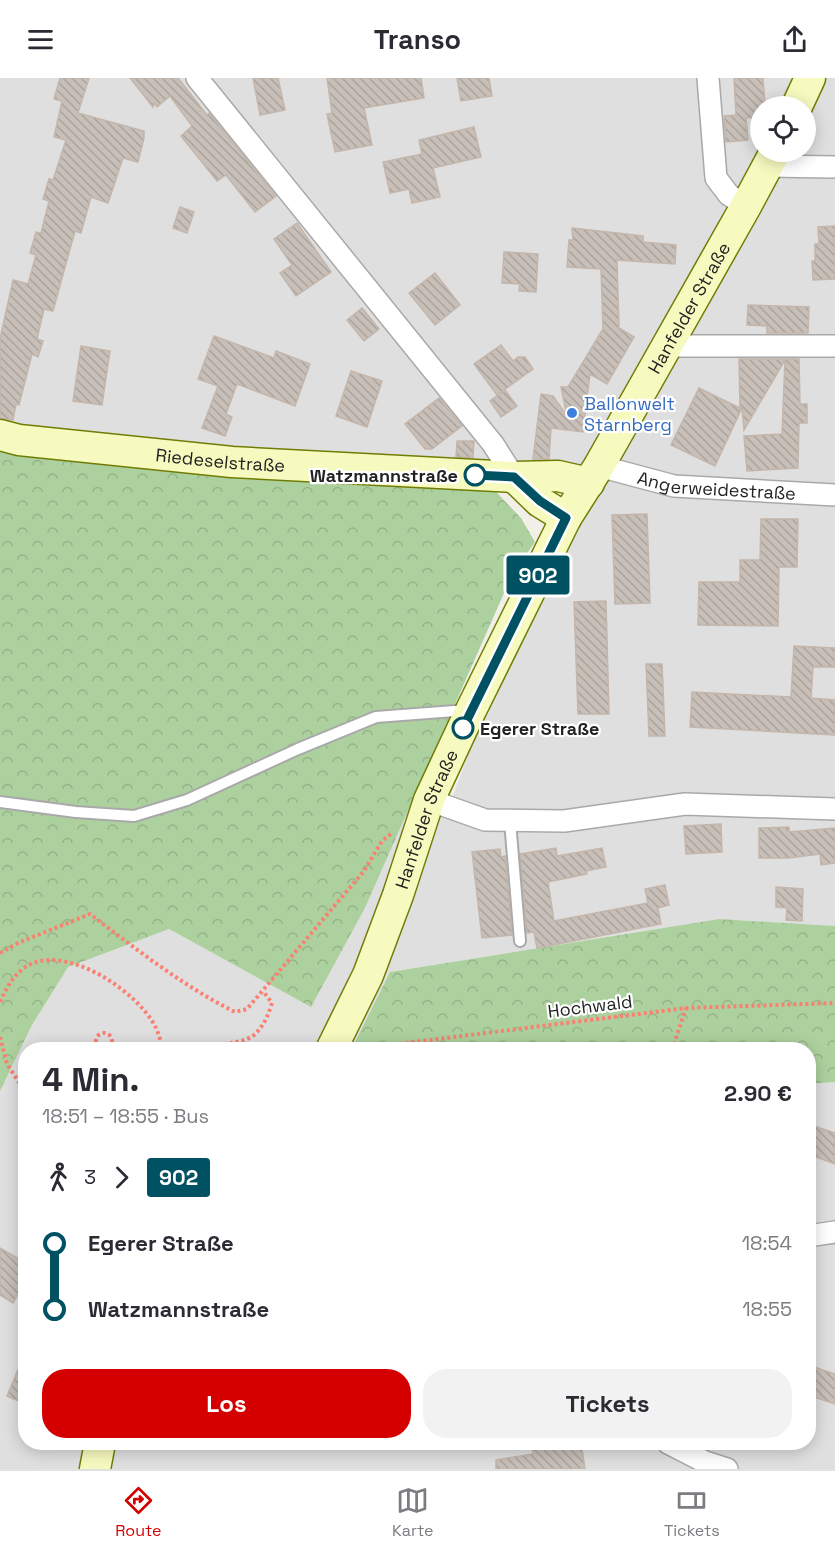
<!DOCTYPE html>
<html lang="de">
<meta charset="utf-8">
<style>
:root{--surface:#fff;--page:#f2f2f3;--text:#2b2b33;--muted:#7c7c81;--line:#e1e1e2;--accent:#d40000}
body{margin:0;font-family:"Space Grotesk",sans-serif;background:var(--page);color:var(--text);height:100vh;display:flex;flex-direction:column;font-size:22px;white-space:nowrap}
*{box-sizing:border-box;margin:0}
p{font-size:20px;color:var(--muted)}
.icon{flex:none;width:33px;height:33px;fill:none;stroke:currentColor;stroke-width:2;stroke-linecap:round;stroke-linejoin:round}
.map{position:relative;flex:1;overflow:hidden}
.drawer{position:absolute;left:18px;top:964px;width:798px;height:408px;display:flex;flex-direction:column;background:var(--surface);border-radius:24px;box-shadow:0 3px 15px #0003}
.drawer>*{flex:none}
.badge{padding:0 12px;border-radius:4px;font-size:21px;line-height:39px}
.tools{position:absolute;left:750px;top:18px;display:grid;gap:12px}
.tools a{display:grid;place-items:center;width:66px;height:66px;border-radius:50%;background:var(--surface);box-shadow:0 3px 15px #0003;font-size:30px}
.map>.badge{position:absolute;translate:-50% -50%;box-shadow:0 0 0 3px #fff}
.legs{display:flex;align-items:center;gap:9px;height:66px;padding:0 24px;font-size:20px}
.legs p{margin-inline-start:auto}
.summary{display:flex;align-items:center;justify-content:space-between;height:102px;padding:0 24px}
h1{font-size:33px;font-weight:600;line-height:45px}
.cta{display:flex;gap:12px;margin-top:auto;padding:12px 24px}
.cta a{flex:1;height:69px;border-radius:24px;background:var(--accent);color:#fff;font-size:24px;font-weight:600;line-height:69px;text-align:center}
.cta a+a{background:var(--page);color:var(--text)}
ul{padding:0 24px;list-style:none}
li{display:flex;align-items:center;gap:21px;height:66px;font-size:22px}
li i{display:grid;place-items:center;width:9px;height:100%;margin:0 8px;background:currentColor}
li i::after{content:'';width:15px;height:15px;margin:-8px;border:4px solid;border-radius:50%;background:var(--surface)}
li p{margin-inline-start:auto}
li:first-child i{background:linear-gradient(#0000 50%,currentColor 0)}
li:last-child i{background:linear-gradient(currentColor 50%,#0000 0)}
header{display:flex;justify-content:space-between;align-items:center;height:78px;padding:0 24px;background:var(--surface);font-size:27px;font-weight:600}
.tabs{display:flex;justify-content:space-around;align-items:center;height:84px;border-top:2px solid var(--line);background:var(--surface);font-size:16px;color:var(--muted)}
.tabs a{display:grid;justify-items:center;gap:3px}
.tabs .active{color:var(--accent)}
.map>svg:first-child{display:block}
.residential{fill:#e0dfdf;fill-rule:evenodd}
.forest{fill:url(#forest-crowns)}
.building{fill:url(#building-back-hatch);stroke:#c4b6ab;stroke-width:1.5}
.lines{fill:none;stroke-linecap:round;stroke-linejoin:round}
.lane-casing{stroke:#a9a9a9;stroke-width:14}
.street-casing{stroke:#a9a9a9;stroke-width:24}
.secondary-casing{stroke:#707d05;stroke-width:33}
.path{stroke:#fa8072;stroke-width:4;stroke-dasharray:3 3;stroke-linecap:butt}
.lane{stroke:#fff;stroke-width:10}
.street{stroke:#fff;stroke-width:21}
.secondary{stroke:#f7fabf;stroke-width:30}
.line-1-casing{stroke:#fff;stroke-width:14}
.line-1{stroke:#005262;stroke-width:9}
.shop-dot{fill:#3f7fe0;stroke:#fff;stroke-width:2}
.stop-1-dot{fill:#fff;stroke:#005262;stroke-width:3}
.labels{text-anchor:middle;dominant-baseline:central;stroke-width:4.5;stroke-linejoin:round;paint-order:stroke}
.street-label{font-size:18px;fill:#222;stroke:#fff}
.shop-label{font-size:18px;fill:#366cbe;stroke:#fff;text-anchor:start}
.stop-label{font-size:18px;font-weight:bold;fill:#222;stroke:#fff;text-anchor:end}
</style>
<header><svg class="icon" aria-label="menu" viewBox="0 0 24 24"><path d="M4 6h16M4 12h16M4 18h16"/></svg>Transo<svg class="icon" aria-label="share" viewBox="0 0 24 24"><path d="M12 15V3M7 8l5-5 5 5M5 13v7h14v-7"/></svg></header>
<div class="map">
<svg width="835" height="1391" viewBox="0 0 835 1391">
<defs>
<pattern id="forest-crowns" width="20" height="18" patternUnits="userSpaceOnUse" patternTransform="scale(1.5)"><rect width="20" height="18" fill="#add19e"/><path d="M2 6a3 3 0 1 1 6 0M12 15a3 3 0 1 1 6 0" fill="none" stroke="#95b388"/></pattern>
<pattern id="building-back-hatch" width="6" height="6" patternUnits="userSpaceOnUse" patternTransform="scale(1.5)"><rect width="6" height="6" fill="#c7bfb8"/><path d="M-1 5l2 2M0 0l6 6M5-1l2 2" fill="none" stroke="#aba49e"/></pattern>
</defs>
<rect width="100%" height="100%" fill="#f2efe9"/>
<!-- residential -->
<path class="residential" d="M0 0H835V848L719 841 390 894 351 972H26V1365H808L809 1006 835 1004V1391H0V1013L32 947 69 883 169 851 311 928 365 830 416 714 451 723 495 605 589 405 0 357ZM760 28H806V74H760Z"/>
<!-- forest -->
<g class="forest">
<polygon points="0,352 480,397 521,440 535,464 512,497 365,830 311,929 169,851 68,889 32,947 0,1013"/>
<polygon points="719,841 835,848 835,1004 809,1006 808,972 351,972 390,894"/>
</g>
<!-- building -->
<g class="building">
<polygon points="60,0 89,0 78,35 144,53 144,60 138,84 123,80 108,125 91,119 81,155 75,153 53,233 44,231 37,261 43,263 38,279 32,276 19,327 16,326 13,342 0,340 0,261 13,202 28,206 36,177 30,175 36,154 41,155 49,123 43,121 49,101 53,102 66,62 54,59 62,23 54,21"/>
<polygon points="130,0 178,0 207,37 209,35 276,118 255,134 226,97 217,103 181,58 192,48 170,18 157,29 154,25 153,29"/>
<polygon points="253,0 278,0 285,32 260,37"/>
<polygon points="327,0 421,0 424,20 364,30 372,67 335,74 327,36 332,35"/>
<polygon points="457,0 489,0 492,18 461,23"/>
<polygon points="734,0 763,0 765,28 760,28 760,39 746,40 748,62 726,64 724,38 736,37"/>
<polygon points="474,49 481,79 433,90 440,119 412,125 409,111 390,115 383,84 422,76 419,62"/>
<polygon points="180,129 194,134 187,155 173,150"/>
<polygon points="297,145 331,194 296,218 280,195 292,187 274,161"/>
<polygon points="835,148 835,201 813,202 812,183 815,183 815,166 819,166 818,149"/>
<polygon points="572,150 643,158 643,164 676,167 675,186 617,182 619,250 634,259 607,306 590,296 583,354 551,350 549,381 533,381 541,316 553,318 567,338 561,309 568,309 603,251 601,191 567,189 569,162 573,162"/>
<polygon points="504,174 538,176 536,214 519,213 520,206 502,205"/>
<polygon points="435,195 460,227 435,247 409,215"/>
<polygon points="748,227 809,229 808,255 767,255 767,248 747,247"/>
<polygon points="362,230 379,251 364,263 347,242"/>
<polygon points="214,258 274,280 276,273 310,286 295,328 237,306 226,336 232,339 225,358 202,350 218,308 198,301"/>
<polygon points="501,267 513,283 518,279 525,279 533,291 497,317 474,286"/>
<polygon points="81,268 110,273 102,327 73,323"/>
<polygon points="739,281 799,281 800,326 807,326 807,345 799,345 798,390 747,393 744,358 782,356 785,282 744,352 742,330 715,388 671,367 699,310 740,330"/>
<polygon points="351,293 382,303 367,349 336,338"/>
<polygon points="505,312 517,328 501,339 490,323"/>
<polygon points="439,320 462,348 432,371 425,371 405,346"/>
<polygon points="457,363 474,363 473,380 456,379"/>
<polygon points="647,436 650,525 615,526 612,437"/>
<polygon points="761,441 798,441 797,489 779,489 778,548 698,547 699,504 740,504 740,482 760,482"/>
<polygon points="606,523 609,636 578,636 574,524"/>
<polygon points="794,568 835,570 835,589 813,589 811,620 835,622 835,657 690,649 692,614 791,619"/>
<polygon points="646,586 662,586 665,658 649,658"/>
<polygon points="721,746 722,774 686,776 684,748"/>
<polygon points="789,749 789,754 835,750 835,785 821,787 820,776 789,780 759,780 759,750"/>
<polygon points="556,770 557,778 602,770 606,789 586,793 587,796 548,804 554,843 648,825 645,811 665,807 669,827 658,830 661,846 537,870 534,854 527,855 520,776"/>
<polygon points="500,771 501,779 505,778 512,857 482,860 472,774"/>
<polygon points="776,809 803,811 802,843 786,842 787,830 776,829"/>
<polygon points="808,1046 835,1055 835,1086 808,1076"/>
<polygon points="0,1170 26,1185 26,1202 13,1225 0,1217"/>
<polygon points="25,1275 26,1275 26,1326 7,1318"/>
<polygon points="808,1287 835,1296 835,1326 808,1317"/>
<polygon points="534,1365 581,1365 585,1391 496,1391 496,1382 533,1376 532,1368 535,1368"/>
</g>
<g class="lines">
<!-- lane casing -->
<g class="lane-casing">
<g id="lane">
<polyline points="0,724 76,734 134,738 187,722 298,671 376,639 468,632"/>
<polyline points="510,743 520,863"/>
</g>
</g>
<!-- street casing -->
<g class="street-casing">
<g id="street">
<polyline points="197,0 493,366 514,399"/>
<polyline points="708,0 716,100 729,117 746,128"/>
<polyline points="768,88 835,89"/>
<polyline points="666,268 835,268"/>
<path id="s1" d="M599 388 674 408 835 417"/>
<polyline points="429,722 485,742 564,743 685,726 835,731"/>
<polyline points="808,1158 835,1154"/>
<polyline points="668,1365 705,1384 727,1391"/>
</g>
</g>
<!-- secondary casing -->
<g class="secondary-casing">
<g id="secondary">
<polyline points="797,28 810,0"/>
<path id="s2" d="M0 357 19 362 232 384 514 399 558 398 589 405"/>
<polyline points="514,399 540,424 566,440"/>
<path id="s3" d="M331 972 368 897 398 817 429 722 471 632 566 440 599 388 746 128 775 74"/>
<polyline points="95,1391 100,1365"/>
</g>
</g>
<!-- path -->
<g class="path">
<path d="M0 875 18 865 90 836C136 871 183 908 235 934L247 931 364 793 382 763 392 755"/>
<path d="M0 924C6 911 12 899 24 890 63 862 139 914 156 950 159 956 161 965 163 972"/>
<circle cx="104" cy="963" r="8"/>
<polyline points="0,959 7,986 26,1015"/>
<polyline points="208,967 211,972"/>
<polyline points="358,971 686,930 835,925"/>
<path d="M146 972C169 969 239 970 254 957 264 948 268 937 272 925L263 913"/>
<polyline points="672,972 686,930"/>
</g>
<!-- lane -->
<use href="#lane" class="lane"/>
<!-- street -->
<use href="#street" class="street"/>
<!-- secondary -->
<use href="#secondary" class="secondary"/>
</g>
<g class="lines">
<!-- line-1 casing -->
<g class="line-1-casing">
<polyline id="line-1" points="463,650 566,440 540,423 514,399 475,397"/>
</g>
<!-- line-1 -->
<use href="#line-1" class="line-1"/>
</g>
<!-- markers -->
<circle class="shop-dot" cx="572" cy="335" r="6"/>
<g class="stop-1-dot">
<circle cx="475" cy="397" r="10"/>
<circle cx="463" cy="650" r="10"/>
</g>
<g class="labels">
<!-- street labels -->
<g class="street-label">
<text stroke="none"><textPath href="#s3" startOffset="826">Hanfelder Straße</textPath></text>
<text stroke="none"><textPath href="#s2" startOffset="222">Riedeselstraße</textPath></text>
<text stroke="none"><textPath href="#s1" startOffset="120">Angerweidestraße</textPath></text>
<text stroke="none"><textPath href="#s3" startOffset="250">Hanfelder Straße</textPath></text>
<text transform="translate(590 928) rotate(-7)">Hochwald</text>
</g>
<!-- shop labels -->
<g class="shop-label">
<text x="584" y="325">Ballonwelt<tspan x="584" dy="21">Starnberg</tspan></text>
</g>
<!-- stop labels -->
<g class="stop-label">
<text x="458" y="397">Watzmannstraße</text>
<text x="480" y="650" text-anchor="start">Egerer Straße</text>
</g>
</g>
</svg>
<div class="tools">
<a><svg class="icon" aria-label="locate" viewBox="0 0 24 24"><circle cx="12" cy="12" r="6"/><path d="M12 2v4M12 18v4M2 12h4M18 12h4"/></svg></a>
</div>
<b class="badge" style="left:538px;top:497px;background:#005262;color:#fff">902</b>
<section class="drawer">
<div class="summary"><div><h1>4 Min.</h1><p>18:51 – 18:55 · Bus</p></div><b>2.90 €</b></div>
<div class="legs"><svg class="icon" aria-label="walk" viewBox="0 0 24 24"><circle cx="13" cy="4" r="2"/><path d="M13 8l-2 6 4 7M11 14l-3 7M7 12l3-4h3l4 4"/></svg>3<svg class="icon" aria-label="forward" viewBox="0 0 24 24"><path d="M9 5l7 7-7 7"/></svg><b class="badge" style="background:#005262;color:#fff">902</b></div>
<ul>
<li><i style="color:#005262"></i><b>Egerer Straße</b><p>18:54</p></li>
<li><i style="color:#005262"></i><b>Watzmannstraße</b><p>18:55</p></li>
</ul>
<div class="cta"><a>Los</a><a>Tickets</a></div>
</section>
</div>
<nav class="tabs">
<a class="active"><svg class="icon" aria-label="directions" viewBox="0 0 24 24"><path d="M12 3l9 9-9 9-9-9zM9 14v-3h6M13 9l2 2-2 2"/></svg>Route</a>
<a><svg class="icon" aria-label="map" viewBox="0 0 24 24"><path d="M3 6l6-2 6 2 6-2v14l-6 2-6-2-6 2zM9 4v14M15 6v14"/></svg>Karte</a>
<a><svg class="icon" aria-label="tickets" viewBox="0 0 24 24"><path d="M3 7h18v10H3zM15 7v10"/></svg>Tickets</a>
</nav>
